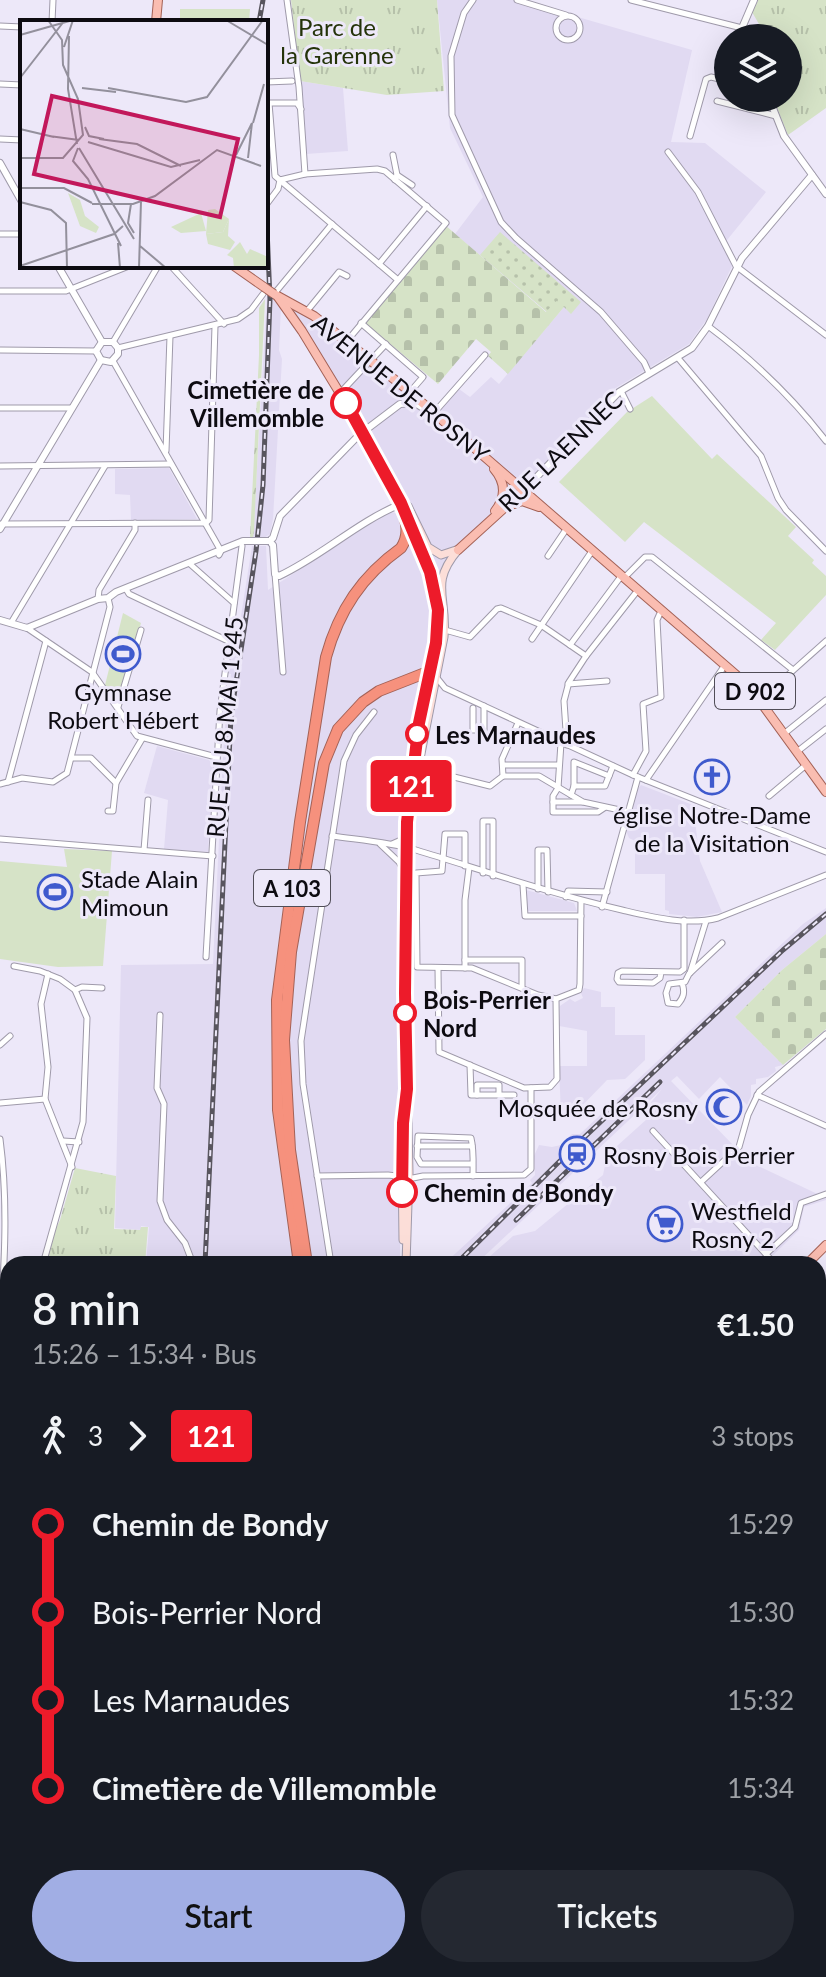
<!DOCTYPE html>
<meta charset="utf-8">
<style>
:root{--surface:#171b24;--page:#242831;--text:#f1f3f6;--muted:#9ea1a6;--accent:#a1aee4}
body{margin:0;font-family:Lato,sans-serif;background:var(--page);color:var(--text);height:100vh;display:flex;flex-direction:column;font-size:30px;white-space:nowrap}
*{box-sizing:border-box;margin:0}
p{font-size:26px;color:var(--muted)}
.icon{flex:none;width:44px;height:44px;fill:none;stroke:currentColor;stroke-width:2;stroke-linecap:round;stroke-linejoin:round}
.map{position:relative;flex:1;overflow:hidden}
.panel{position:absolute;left:0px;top:1256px;width:826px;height:722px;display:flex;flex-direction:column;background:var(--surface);border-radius:24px 24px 0 0;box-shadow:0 8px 32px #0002}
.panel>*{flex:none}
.badge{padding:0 16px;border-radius:6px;font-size:28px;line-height:52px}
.controls{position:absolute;left:714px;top:24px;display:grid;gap:16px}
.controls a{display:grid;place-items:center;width:88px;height:88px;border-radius:50%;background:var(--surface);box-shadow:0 8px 32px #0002;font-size:40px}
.map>.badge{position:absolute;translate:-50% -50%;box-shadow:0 0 0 4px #fff}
.legs{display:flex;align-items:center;gap:12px;height:88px;padding:0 32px;font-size:26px}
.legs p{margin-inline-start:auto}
.head{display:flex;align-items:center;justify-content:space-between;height:136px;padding:0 32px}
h1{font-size:44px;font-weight:600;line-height:60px}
.primary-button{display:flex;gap:16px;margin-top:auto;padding:16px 32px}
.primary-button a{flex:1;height:92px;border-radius:48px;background:var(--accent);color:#111;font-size:32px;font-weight:600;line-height:92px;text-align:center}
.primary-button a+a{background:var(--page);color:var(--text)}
ul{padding:0 32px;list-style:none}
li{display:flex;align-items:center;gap:28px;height:88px;font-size:30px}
li i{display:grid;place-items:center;width:12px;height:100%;margin:0 10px;background:currentColor}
li i::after{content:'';width:20px;height:20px;margin:-10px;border:6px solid;border-radius:50%;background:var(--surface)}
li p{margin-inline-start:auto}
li:first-child i{background:linear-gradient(#0000 50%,currentColor 0)}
li:last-child i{background:linear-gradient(currentColor 50%,#0000 0)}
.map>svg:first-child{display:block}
.built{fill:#e1daf2}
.grass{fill:url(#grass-dots)}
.cemetery{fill:url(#cemetery-stones)}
.park{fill:url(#park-tufts)}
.garden{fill:#d6e3c7}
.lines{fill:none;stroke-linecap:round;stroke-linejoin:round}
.minor-casing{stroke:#9f9aaa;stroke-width:7}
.tertiary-casing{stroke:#9f9aaa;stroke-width:8}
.secondary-casing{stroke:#9f9aaa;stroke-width:9}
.primary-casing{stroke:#a46257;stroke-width:10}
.motorway-casing{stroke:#a46257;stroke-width:12}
.minor{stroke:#fff;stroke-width:5}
.tertiary{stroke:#fff;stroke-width:6}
.secondary{stroke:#fcded8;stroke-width:7}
.primary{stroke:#fabdb1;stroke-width:8}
.motorway{stroke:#f6917d;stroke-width:10}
.rail-casing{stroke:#58555e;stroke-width:5}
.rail{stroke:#ede8f9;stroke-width:2;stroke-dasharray:6;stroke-linecap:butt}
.tertiary-bridge-casing{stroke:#9f9aaa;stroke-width:8;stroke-linecap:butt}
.primary-bridge-casing{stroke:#a46257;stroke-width:10;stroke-linecap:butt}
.tertiary-bridge{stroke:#fff;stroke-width:6}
.primary-bridge{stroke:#fabdb1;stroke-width:8}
.line-1-casing{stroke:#fff;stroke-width:18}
.line-1{stroke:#ed1b2a;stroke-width:12}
.stop-1-dot{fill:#fff;stroke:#ed1b2a;stroke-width:4}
.labels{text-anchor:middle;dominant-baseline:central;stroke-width:6;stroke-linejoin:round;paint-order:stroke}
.shield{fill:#ede8f9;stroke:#504d57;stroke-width:2}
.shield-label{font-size:22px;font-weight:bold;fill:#0d0b11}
.park-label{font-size:24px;fill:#243309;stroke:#ede8f9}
.street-label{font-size:24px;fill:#0d0b11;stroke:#ede8f9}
.stop-label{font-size:24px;font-weight:bold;fill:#0d0b11;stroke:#ede8f9;text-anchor:start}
.poi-label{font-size:24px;fill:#0d0b11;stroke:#ede8f9;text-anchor:start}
.inset-road{fill:none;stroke:#93909c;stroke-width:2}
.view{fill:#c2185b;fill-opacity:0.15;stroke:#c2185b;stroke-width:4}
.inset-edge{fill:none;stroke:#0d0b11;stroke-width:4}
</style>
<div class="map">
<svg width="826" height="1977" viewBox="0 0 826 1977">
<defs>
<pattern id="grass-dots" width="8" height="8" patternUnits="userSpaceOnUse" patternTransform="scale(2)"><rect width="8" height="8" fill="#d6e3c7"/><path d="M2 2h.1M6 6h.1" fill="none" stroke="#b6c1aa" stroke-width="1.8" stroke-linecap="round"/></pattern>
<pattern id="cemetery-stones" width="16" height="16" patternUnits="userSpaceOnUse" patternTransform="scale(2)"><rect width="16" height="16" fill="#d6e3c7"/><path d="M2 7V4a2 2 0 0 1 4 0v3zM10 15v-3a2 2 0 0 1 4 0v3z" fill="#b6c1aa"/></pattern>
<pattern id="park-tufts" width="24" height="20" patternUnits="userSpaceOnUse" patternTransform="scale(2)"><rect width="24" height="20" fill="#d6e3c7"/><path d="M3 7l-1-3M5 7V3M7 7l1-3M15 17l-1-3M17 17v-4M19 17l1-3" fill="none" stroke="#b6c1aa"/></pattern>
</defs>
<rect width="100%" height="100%" fill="#ede8f9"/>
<!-- built -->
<g class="built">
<polygon points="437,0 519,0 692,50 671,142 705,143 766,192 723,245 732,266 707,319 689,344 614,389 526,492 438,575 417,528 386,474 274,294 351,346 438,413 459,389 470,397 491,377 499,384 564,307 547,312 455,234 483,197 450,128"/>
<polygon points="300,81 343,88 348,151 306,154"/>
<polygon points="267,296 278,301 281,306 279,350 282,359 273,519 270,534 264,538 253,538"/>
<polygon points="169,468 197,519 131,520 130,495 115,494 115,469"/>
<polygon points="389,512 397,513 411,536 431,595 432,617 400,825 400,1264 146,1264 149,1227 141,1226 141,1230 115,1228 121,965 213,964 224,736 231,674 227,673 231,648 236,648 252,546 266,546 268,590"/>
<polygon points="157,746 209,760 213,765 208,852 164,849 168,800 144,793"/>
<polygon points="641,785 693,805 700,861 722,912 697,917 669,914 669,911 665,910 665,874 635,874 635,841 629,838 626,831 637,790"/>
<polygon points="526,890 574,903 577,911 525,911"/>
<polygon points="826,908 826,934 782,970 735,1017 783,1065 775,1067 776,1071 768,1077 756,1079 756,1084 751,1085 751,1096 747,1105 720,1077 699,1099 677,1076 671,1081 735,1147 737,1156 826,1198 826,1200 804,1207 799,1230 766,1262 768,1264 481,1264 513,1236 535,1231 603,1175 607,1155 647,1119 642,1113 662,1089 476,1264 444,1264 532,1183 530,1180 535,1175 534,1156 539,1145 552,1147 561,1145 572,1134 580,1134 803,924"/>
<polygon points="584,988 601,992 601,1007 615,1007 615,1035 645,1035 645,1060 625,1079 607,1080 573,1115 561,1115 559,1066 587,1066 587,1031 559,1026 560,1006 570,999 575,1002 583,998 581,993"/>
<polygon points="826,1373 826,1573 818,1570 818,1379"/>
</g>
<!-- grass -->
<polygon class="grass" points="500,232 581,302 571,314 564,307 547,312 480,255"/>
<!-- cemetery -->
<g class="cemetery">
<polygon points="445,225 546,312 556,301 564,307 508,374 488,356 491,352 476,339 438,384 364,322"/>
<polygon points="826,934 826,1029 783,1065 735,1017 782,970"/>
</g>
<!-- park -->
<g class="park">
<polygon points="291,0 437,0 444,91 387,95 300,81"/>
<polygon points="758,0 826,0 826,108 788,135 773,98 788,98 788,38 767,38 752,12"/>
<polygon points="265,299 254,531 253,538 250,538 259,355 259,308"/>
<polygon points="75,1168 116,1176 114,1229 140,1230 141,1227 148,1227 145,1264 47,1264 48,1250 52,1245 51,1239 60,1220"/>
<polygon points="826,1806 826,1877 818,1905 818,1807"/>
<polygon points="693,1970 802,1970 799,1977 693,1977"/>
</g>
<!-- garden -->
<g class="garden">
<polygon points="180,9 250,9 249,22 180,21"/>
<polygon points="652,396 712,459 717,454 796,527 788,536 814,560 812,563 826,576 826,595 775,650 761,640 776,623 644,522 625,542 559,482 627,412"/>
<polygon points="123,613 141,623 119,699 116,700 105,685"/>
<polygon points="64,849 112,851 103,966 58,967 0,959 0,861 67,867"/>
</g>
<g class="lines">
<!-- minor casing -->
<g class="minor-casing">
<g id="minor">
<polyline points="287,0 299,87 305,174"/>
<polyline points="473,0 464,13 451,56 452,115 501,222 516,238 601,312 644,362 649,373"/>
<polyline points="517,0 566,15"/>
<polyline points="631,0 742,28"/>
<circle cx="568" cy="28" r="12"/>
<polyline points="52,22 53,0"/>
<polyline points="0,26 22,27"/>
<polyline points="266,82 292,81"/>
<polyline points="0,84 22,85"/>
<polyline points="717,101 776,116"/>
<polyline points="301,109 297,103 269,103 275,176 398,280"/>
<polyline points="690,136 706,79 711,77 728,81"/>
<polyline points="0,139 22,140"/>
<polyline points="668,152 698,192 736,266 826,335"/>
<polyline points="393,155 397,175 395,180"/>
<polyline points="397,175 412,185"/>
<polyline points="280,180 305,174 377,169 385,171 446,223 347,341"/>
<polyline points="266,205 278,189 280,180"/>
<polyline points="0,234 22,234"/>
<polyline points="379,264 427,206"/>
<polyline points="171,266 224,324"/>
<polyline points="0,291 66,291 129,266"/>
<polyline points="274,294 332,224"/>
<polyline points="307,311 339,272 347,276"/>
<polyline points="361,323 423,377 410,392"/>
<path d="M708 326C752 359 792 397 826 441"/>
<polyline points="113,342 158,266"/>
<polyline points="118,348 238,319 251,310 263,294"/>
<polyline points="0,350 96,351"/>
<polyline points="678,358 761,456 778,498 786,510 826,551"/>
<polyline points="113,361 221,551 219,555"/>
<polyline points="621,391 630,409"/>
<polyline points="340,393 386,344"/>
<polyline points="0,408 72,408"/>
<polyline points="433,414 485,355"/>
<polyline points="166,451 170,336"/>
<polyline points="0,466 171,464"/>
<polyline points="1,524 206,523 209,520 215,326"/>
<polyline points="548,556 567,528"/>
<polyline points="190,564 234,603"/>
<polyline points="275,574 283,672"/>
<polyline points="624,578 645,557 652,557 793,670"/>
<polyline points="126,589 129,594 228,641"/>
<polyline points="98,599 99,590 135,530 135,523"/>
<polyline points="11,623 105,466"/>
<polyline points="27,628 92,672 137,736 216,757"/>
<polyline points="445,630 470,637 497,609 501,608 541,625 586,656"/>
<polyline points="532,639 592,551"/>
<polyline points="570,645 622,575"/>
<polyline points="437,678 445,688 633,775 826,852"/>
<polyline points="568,684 607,681"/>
<polyline points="761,699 826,641"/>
<polyline points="118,707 141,630"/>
<polyline points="473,708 473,730 484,730 484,706"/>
<polyline points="785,733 826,700"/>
<polyline points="561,743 558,788 553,796 553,812 598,812 604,808"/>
<polyline points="567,745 564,701 569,682 586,656 638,590"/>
<polyline points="798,751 826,729"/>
<polyline points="72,758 91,758 116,783 113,811 108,811"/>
<polyline points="503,765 558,765"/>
<polyline points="418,768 490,786 503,776 502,759 518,723"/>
<polyline points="633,775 646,751 643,704 661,697 657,620 661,611"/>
<polyline points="503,776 539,776 583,802 629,812"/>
<polyline points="646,780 725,665"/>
<polyline points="8,782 46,641"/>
<polyline points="116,783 142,739"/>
<polyline points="0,784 22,778 53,782 67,773 110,607 108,598"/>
<polyline points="574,786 605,786 609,776"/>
<polyline points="571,795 574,786 574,762 609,776 613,766"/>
<polyline points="769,796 806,765"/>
<polyline points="553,802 582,802"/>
<path d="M332 836C360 840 389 842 416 850 485 871 552 894 622 910 652 917 687 926 718 918L826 875"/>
<polyline points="0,839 213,856"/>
<polyline points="380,844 399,862 407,876"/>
<polyline points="392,844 401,840 405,829"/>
<polyline points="144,850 148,800"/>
<polyline points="465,866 465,834 445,834 442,871 416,873 417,967 472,968 538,995 556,999"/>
<polyline points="483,873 483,821 493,821 493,876"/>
<polyline points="523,885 525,916 581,916"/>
<polyline points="538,889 538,850 547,850 548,892"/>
<polyline points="566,897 568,891 607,892"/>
<polyline points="602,907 638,777"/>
<polyline points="206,957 220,711 242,546"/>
<polyline points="465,960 522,960 522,988"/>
<polyline points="14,966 40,971 60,979 75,990 87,1018 83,1122 43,1264"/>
<polyline points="438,968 439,1052 524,1088 550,1087 557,1079 556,999 579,990 580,984 581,901"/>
<polyline points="465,968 465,900 469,868"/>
<polyline points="661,972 660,978 653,983 619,982 617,979 618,973 622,971 680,972 684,969 684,920"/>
<polyline points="690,973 706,921"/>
<polyline points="48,974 41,1004 48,1067 45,1099 72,1167"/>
<path d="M682 983C685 992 684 997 678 1004L668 1003 666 993 669 984 685 982 689 974 722 943"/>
<polyline points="75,990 82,987 102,988"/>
<polyline points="160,1015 157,1088 164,1104 160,1201 167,1220 185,1243 193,1264"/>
<polyline points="0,1045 10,1036"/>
<polyline points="470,1065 471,1095 514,1095"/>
<polyline points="477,1095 477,1085 499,1085 499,1095"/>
<polyline points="757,1095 826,1126"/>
<polyline points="0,1103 45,1099"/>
<polyline points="653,1131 775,1264"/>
<path d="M0 1139C8 1200 5 1262 0 1324"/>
<polyline points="63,1141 79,1142"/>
<polyline points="417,1146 472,1146"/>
<polyline points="317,1176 388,1175 413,1178 423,1176 524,1175 531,1169 531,1088"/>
<path d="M473 1176C473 1163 474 1150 471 1138L418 1136 417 1157 421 1164H473"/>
<polyline points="701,1182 739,1147 748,1115 759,1092 826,1034"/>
<polyline points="766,1254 795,1227 801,1203 826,1194"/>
<polyline points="331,1264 303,1084 301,1041 344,761 356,735 374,712"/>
<polyline points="0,1345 8,1345"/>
<polyline points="0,1570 8,1571"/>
<polyline points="818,1572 826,1575"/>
<polyline points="818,1794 826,1795"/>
<polyline points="0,1822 8,1837"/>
<polyline points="818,1917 826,1892"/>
<polyline points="0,1922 8,1925"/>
<polyline points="0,1962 8,1963"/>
<polyline points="68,1970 70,1977"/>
<polyline points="153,1970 192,1977"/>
<polyline points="142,1977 144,1970"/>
<polyline points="246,1977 247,1970"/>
<polyline points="443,1977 443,1970"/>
<polyline points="475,1977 483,1973 505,1977"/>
<polyline points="595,1977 596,1970"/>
</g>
</g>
<!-- tertiary casing -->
<g class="tertiary-casing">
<g id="tertiary">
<polyline points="746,38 742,28 754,0"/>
<polyline points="769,98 784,136 826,194"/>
<polyline points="0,163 22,202"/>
<polyline points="58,266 102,342"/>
<polyline points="101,360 111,362 118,354 118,348 113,342 102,342"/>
<polyline points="101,360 96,351 102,342"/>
<polyline points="524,490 619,392 692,348 708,326 742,258 812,175"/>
<path d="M401 504C357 522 322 556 279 576L275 574 273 545 269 541 273 538 280 516 359 435 400 404 415 403 423 408"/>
<polyline points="0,529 101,360"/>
<polyline points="0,620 27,628 98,599 108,598 116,592 243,541 249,541"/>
<polyline points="818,1449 826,1441"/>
<polyline points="0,1459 8,1458"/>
<polyline points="43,1977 47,1970"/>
</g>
</g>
<!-- secondary casing -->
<g class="secondary-casing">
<g id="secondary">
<polyline points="408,506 428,547 441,555 456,550"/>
<path d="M416 779 444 637C448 597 429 584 458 550"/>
<polyline points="406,1035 409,1173 406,1264"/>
<polyline points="407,1039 409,991 407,822 417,736 434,654 438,618 433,582 408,520"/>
<polyline points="403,1240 402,1163 404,1112"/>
<polyline points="406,1970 406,1977"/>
</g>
</g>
<!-- primary casing -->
<g class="primary-casing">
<g id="primary">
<polyline points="156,22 158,0"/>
<polyline points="234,266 264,287"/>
<polyline points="274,294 314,316 404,387 749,686 826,792"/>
<polyline points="278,297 302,331 364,433 401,503"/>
<path d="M494 469C506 483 506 497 495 511"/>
<polyline points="511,505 522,501 539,507"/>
<polyline points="458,550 524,490"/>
<polyline points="807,1264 826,1245"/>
<polyline points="0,1782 8,1781"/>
</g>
</g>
<!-- motorway casing -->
<g class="motorway-casing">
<g id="motorway">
<path d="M299 1264 278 1110 277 1000 300 822 326 657C339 610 362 576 401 548 411 533 405 519 401 503"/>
<polyline points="307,1264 290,1150 284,1040 291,952 324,763 338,729 363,702 379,691 430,671"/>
<polyline points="818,1356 826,1351"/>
<polyline points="818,1368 826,1363"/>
<polyline points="0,1676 8,1672"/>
<polyline points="0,1692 8,1688"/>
<polyline points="650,1970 651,1977"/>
<polyline points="664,1970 665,1977"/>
</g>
</g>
<!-- minor -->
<use href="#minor" class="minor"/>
<!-- tertiary -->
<use href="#tertiary" class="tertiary"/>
<!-- secondary -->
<use href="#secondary" class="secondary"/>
<!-- primary -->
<use href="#primary" class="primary"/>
<!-- motorway -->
<use href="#motorway" class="motorway"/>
<!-- rail casing -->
<g class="rail-casing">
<g id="rail">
<polyline points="259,22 263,0"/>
<polyline points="516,1220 660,1082"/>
<polyline points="205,1264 231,716 256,551 263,485 270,299 266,205"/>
<polyline points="456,1264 574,1147 783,950 826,914"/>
<polyline points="0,1618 8,1611"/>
<polyline points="0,1641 8,1637"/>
<polyline points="0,1717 8,1709"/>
<polyline points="818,1802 826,1802"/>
</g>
</g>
<!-- rail -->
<use href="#rail" class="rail"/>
<!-- tertiary-bridge casing -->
<g class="tertiary-bridge-casing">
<polyline id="tertiary-bridge" points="249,541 269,541"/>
</g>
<!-- primary-bridge casing -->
<g class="primary-bridge-casing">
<polyline id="primary-bridge" points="264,287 274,294"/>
</g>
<!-- tertiary-bridge -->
<use href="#tertiary-bridge" class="tertiary-bridge"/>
<!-- primary-bridge -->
<use href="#primary-bridge" class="primary-bridge"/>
</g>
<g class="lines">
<!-- line-1 casing -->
<g class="line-1-casing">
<polyline id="line-1" points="346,403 401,503 430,572 438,610 436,643 419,723 407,822 405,993 407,1089 403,1123 402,1192"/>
</g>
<!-- line-1 -->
<use href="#line-1" class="line-1"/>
</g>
<!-- icons -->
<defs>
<g id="stadium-ring" transform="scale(1.8)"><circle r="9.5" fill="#ede8f9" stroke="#3f5acd" stroke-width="1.5"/><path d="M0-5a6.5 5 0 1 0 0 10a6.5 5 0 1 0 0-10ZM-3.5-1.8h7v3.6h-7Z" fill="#3f5acd"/></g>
<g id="church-ring" transform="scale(1.8)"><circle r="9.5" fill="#ede8f9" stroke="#3f5acd" stroke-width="1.5"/><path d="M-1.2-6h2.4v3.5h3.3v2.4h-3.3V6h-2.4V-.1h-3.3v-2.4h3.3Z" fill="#3f5acd"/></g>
<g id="mosque-ring" transform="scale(1.8)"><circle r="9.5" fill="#ede8f9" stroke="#3f5acd" stroke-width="1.5"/><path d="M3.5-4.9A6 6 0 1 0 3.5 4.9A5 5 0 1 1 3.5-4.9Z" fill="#3f5acd"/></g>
<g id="station-ring" transform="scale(1.8)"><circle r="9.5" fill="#ede8f9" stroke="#3f5acd" stroke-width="1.5"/><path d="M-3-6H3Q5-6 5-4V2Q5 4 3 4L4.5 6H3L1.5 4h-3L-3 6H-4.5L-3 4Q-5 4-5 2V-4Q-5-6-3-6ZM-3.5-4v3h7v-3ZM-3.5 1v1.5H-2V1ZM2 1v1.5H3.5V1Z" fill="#3f5acd"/></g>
<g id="supermarket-ring" transform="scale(1.8)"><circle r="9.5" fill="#ede8f9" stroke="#3f5acd" stroke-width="1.5"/><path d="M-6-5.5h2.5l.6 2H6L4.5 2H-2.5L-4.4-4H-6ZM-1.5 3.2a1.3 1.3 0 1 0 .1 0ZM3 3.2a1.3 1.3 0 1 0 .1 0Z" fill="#3f5acd"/></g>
</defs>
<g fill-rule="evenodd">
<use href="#stadium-ring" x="123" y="654"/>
<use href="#church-ring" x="712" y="777"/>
<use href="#stadium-ring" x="55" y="892"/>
<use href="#mosque-ring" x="724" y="1107"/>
<use href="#station-ring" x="577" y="1154"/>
<use href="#supermarket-ring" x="665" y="1224"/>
</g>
<!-- markers -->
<g class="stop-1-dot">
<circle cx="346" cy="403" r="14"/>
<circle cx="417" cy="734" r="10"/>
<circle cx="405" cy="1013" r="10"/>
<circle cx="402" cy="1192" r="14"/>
</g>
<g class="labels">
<!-- shield labels -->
<g class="shield">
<rect x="715" y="673" width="80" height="36" rx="6"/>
<rect x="254" y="870" width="76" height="36" rx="6"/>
</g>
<g class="shield-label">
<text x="755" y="691">D 902</text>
<text x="292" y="888">A 103</text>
</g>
<!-- park labels -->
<g class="park-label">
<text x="337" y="26">Parc de<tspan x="337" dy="28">la Garenne</tspan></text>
</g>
<!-- street labels -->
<g class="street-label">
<text transform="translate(401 388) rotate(39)">AVENUE DE ROSNY</text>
<text transform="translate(560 451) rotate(-44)">RUE LAENNEC</text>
<text transform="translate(224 727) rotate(-85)">RUE DU 8 MAI 1945</text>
</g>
<!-- stop labels -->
<g class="stop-label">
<text x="324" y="389" text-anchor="end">Cimetière de<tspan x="324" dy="28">Villemomble</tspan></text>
<text x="435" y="734">Les Marnaudes</text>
<text x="423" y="999">Bois-Perrier<tspan x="423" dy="28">Nord</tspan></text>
<text x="424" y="1192">Chemin de Bondy</text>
</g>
<!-- poi labels -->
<g class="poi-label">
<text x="123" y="691" text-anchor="middle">Gymnase<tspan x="123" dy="28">Robert Hébert</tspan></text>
<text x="712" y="814" text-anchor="middle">église Notre-Dame<tspan x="712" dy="28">de la Visitation</tspan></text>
<text x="81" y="878">Stade Alain<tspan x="81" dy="28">Mimoun</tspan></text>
<text x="698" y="1107" text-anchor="end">Mosquée de Rosny</text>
<text x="603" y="1154">Rosny Bois Perrier</text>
<text x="691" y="1210">Westfield<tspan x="691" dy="28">Rosny 2</tspan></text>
</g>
</g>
<!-- overview -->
<g transform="translate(20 20)">
<rect width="248" height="248" fill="#ede8f9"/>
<path d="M48 173 60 180 65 196 79 207 76 213 60 206ZM209 199 208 216 215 222 210 230 188 224 186 214 203 212Z" fill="#d6e3c7"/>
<path d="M220 222 227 234 230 229 248 237V248H214L213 238 207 235Z" fill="#d6e3c7"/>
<path d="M195 189 209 199 203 212 186 214 188 190Z" fill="#d6e3c7"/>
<path d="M181 193 186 211 161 213 151 207Z" fill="#d6e3c7"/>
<path class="inset-road" d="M206 0 248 25M0 15 53 0M49 16 48 69 57 124M44 27 53 0M0 58 45 0M62 68 96 72M88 68 166 82 187 77 243 0M233 103 244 64M65 107 69 116 84 119M0 109 34 117M29 116 59 120M79 119 117 124 161 146M68 122 151 147 180 140M58 128 53 141 68 159 101 226M59 128 114 219M216 135 232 103M0 138H43L63 115 58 79 43 45 42 20 28 0M228 138 232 103M0 168H44L72 183M0 182 31 190 46 203 47 248M72 184H113L135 176 197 130 241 146M111 184 108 203 114 213M98 223 100 248M120 226 146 248M0 246 94 214 103 206M119 248 121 181"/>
<path class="view" d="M32 76 218 119 200 197 14 154Z"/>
<rect width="248" height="248" class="inset-edge"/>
</g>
</svg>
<div class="controls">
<a><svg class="icon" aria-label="layers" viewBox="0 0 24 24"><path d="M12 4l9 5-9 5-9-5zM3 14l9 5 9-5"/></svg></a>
</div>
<b class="badge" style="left:411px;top:786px;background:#ed1b2a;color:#fff">121</b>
<section class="panel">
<div class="head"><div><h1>8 min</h1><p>15:26 – 15:34 · Bus</p></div><b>€1.50</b></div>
<div class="legs"><svg class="icon" aria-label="walk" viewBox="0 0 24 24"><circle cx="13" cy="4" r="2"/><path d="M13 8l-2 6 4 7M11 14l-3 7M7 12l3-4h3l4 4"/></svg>3<svg class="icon" aria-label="forward" viewBox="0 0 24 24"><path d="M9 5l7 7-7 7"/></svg><b class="badge" style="background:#ed1b2a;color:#fff">121</b><p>3 stops</p></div>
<ul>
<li><i style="color:#ed1b2a"></i><b>Chemin de Bondy</b><p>15:29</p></li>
<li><i style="color:#ed1b2a"></i><span>Bois-Perrier Nord</span><p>15:30</p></li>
<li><i style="color:#ed1b2a"></i><span>Les Marnaudes</span><p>15:32</p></li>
<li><i style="color:#ed1b2a"></i><b>Cimetière de Villemomble</b><p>15:34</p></li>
</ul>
<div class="primary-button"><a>Start</a><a>Tickets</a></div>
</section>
</div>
